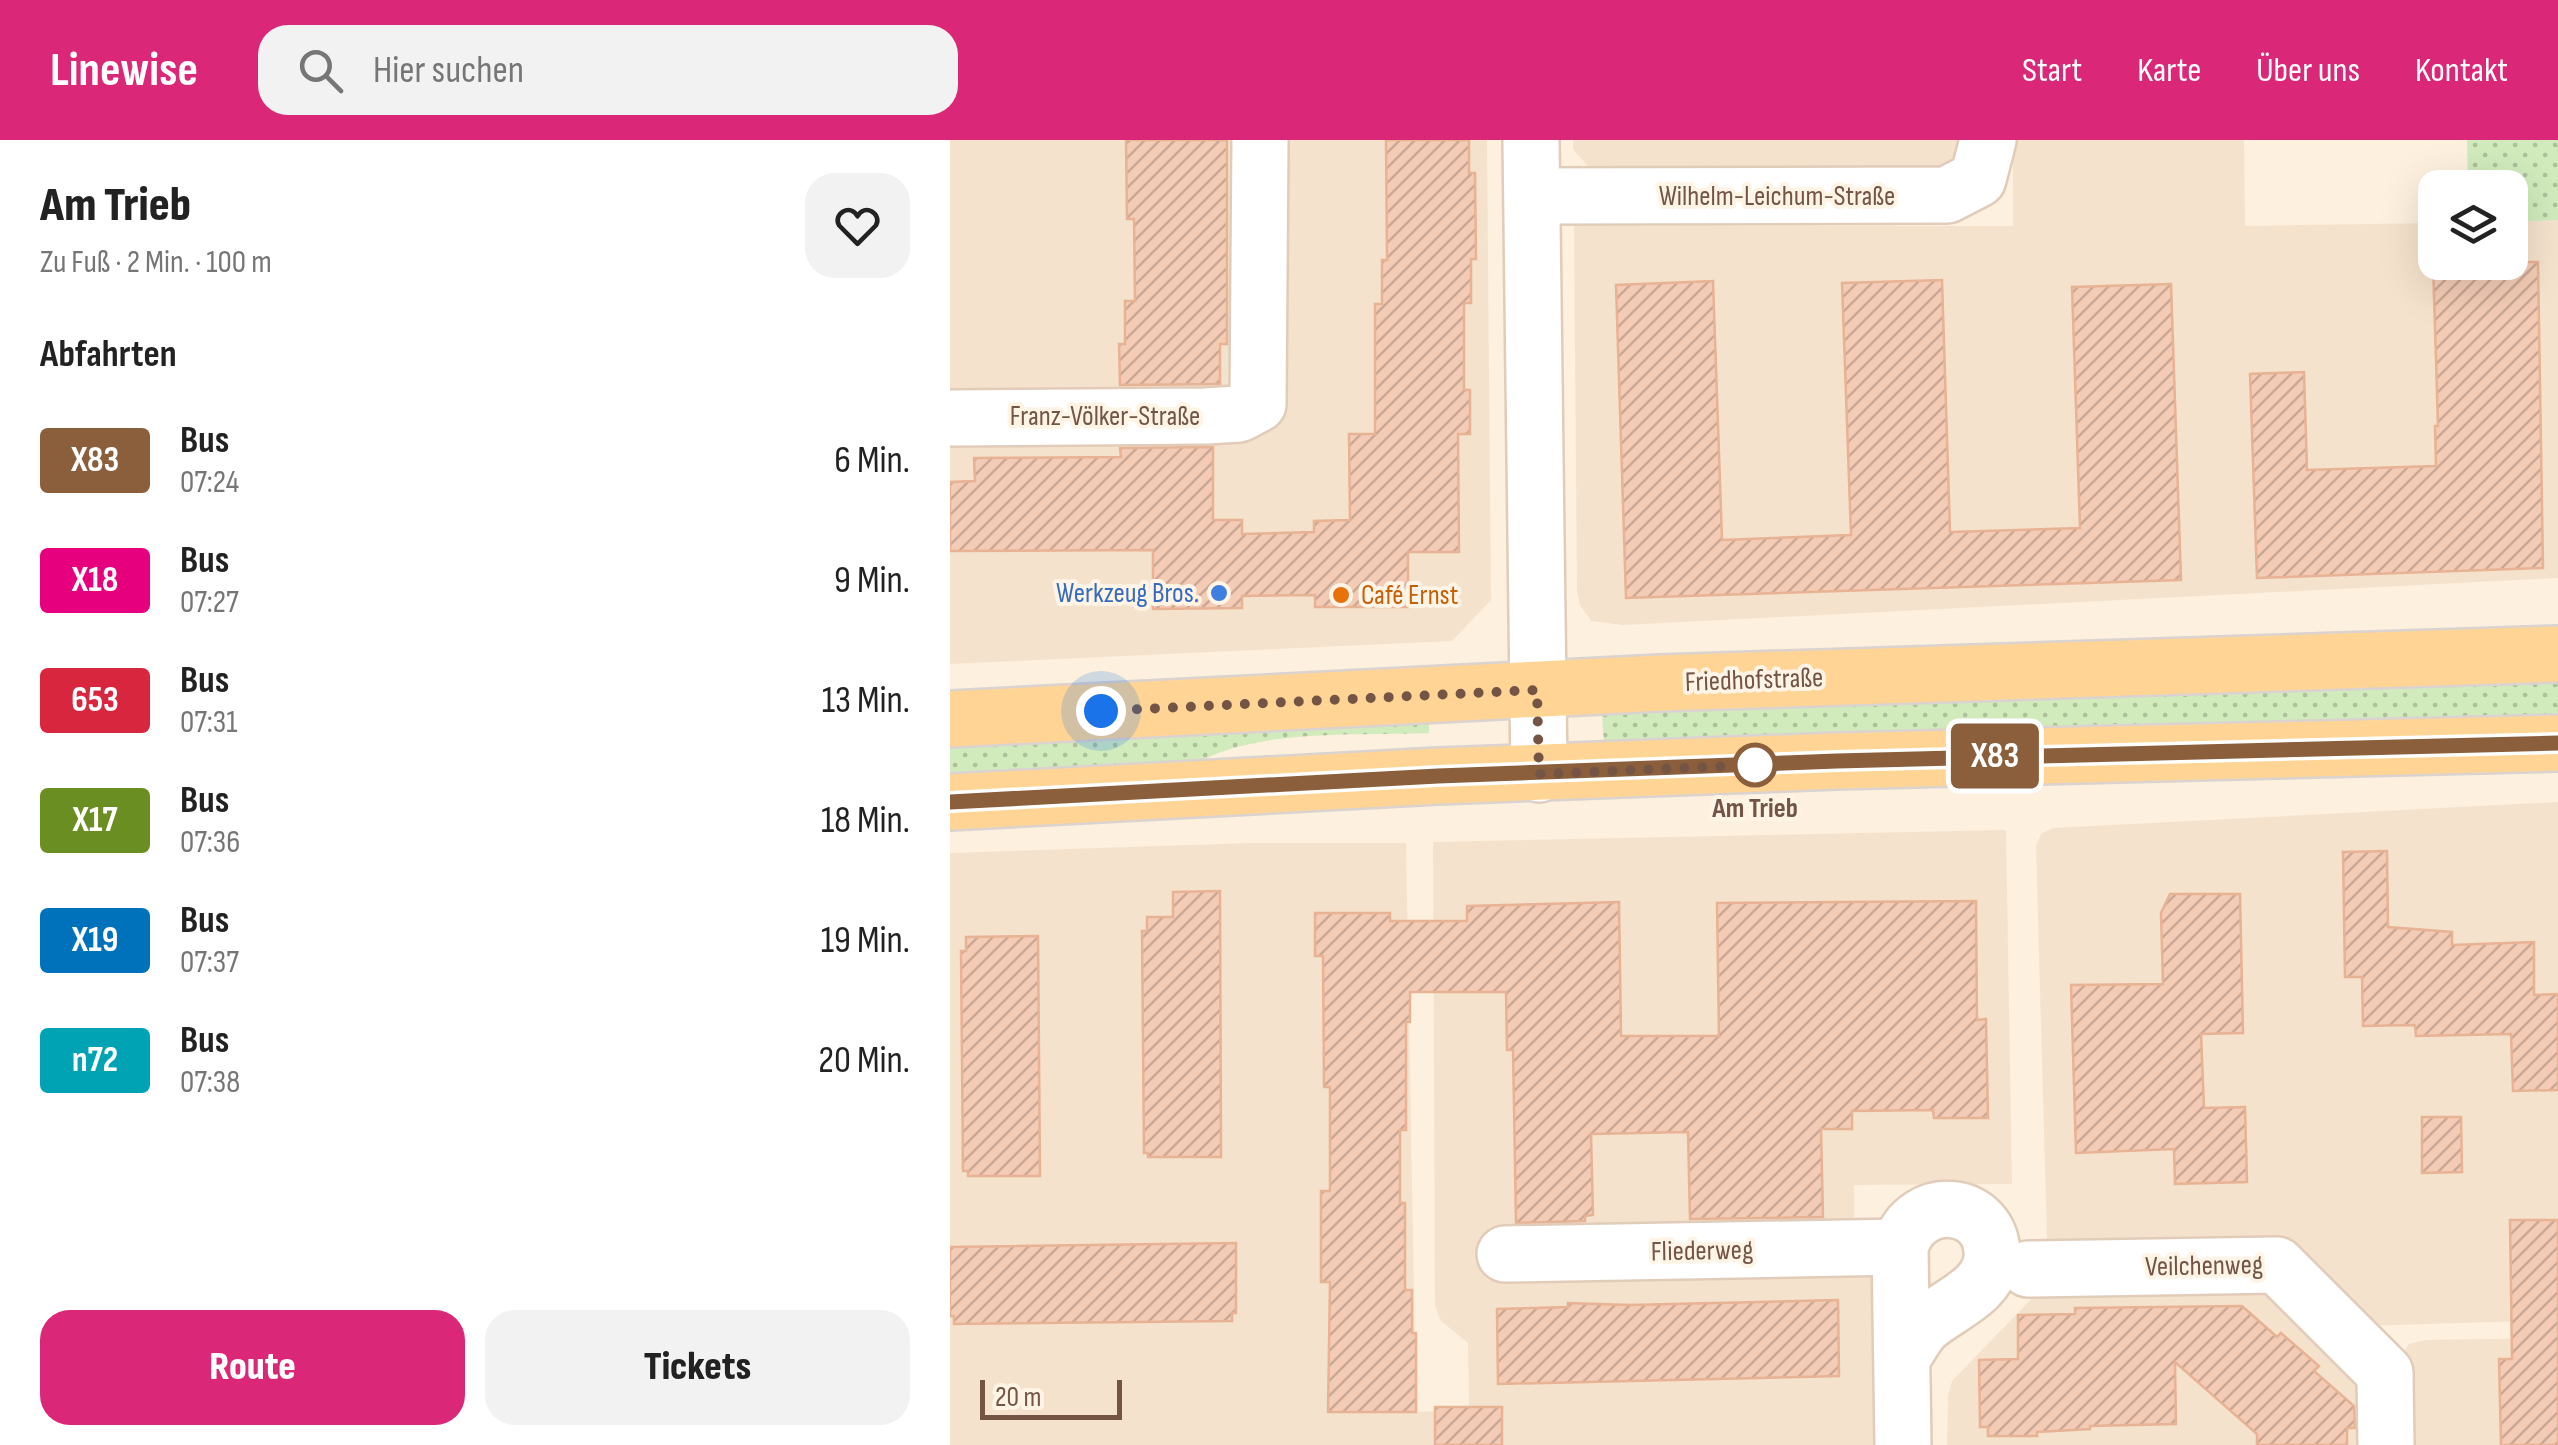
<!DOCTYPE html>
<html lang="de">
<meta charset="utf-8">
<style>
:root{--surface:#fff;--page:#f2f2f2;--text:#222;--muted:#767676;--accent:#db2777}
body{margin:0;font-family:"Sofia Sans Condensed",sans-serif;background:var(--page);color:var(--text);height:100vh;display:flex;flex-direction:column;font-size:38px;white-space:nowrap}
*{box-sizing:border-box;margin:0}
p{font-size:32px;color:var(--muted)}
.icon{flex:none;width:55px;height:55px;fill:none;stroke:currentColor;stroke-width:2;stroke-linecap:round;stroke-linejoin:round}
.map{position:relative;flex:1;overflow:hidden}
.details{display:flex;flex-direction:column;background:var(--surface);width:950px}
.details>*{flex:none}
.badge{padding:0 20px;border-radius:8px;font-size:35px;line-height:65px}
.buttons{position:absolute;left:1468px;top:30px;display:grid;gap:20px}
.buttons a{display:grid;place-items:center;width:110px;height:110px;border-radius:20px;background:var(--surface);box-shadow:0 10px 40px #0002;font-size:50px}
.scale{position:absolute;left:30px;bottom:25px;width:142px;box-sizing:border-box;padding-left:10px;border:5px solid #745545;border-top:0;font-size:28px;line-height:35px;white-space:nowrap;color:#745545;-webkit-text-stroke:8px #fff4e6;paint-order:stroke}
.you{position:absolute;width:50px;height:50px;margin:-25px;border:8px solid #fff;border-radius:50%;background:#1a73e8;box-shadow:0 0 0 15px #1a73e833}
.map>.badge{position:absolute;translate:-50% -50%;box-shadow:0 0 0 5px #fff}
h2{padding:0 40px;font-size:38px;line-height:90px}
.round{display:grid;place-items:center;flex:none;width:105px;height:105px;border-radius:30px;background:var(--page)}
.overview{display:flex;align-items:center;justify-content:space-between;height:170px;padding:0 40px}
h1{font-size:48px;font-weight:800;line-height:75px}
.button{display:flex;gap:20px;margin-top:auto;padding:20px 40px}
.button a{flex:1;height:115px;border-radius:30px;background:var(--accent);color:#fff;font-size:40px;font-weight:800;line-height:115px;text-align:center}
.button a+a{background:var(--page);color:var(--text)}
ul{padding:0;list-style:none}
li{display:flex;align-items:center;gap:30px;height:120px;padding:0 40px}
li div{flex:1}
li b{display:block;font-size:38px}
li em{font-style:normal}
li .badge{min-width:110px;font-weight:700;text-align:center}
header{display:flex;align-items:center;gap:60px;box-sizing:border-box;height:140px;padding:0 50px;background:var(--accent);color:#fff}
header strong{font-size:48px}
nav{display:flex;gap:55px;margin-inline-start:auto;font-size:35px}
.search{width:700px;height:90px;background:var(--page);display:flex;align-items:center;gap:25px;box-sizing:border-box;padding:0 35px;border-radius:30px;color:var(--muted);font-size:38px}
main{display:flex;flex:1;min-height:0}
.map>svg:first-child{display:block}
.residential{fill:#f5e2cc}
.grass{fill:url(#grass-dots)}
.building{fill:url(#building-hatch);stroke:#e8b294;stroke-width:2.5}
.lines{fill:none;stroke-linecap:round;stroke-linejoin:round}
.minor-casing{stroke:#e1ccba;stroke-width:60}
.major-casing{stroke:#dbd3cf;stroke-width:60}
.minor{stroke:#fff;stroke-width:55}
.major{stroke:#ffd494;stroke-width:55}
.line-casing{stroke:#fff;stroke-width:22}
.line{stroke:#8b5e3c;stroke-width:15}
.walk{stroke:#745545;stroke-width:10;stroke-dasharray:0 18}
.shop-dot{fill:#3f7fe0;stroke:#fff4e6;stroke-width:4}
.food-dot{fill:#e8710a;stroke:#fff4e6;stroke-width:4}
.stop-dot{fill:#fff;stroke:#8b5e3c;stroke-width:5}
.labels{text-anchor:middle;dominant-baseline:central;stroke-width:8;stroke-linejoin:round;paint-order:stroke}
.street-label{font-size:28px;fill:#745545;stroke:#fff4e6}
.shop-label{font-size:28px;fill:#366cbe;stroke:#fff4e6;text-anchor:end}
.food-label{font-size:28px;fill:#c56008;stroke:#fff4e6;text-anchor:start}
.stop-label{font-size:28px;font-weight:bold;fill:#745545;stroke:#fff4e6}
</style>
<header>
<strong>Linewise</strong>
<div class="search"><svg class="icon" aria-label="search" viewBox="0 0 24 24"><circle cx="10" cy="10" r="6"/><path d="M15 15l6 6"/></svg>Hier suchen</div>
<nav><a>Start</a><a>Karte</a><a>Über uns</a><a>Kontakt</a></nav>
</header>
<main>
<section class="details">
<div class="overview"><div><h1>Am Trieb</h1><p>Zu Fuß · 2 Min. · 100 m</p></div><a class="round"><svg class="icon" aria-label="heart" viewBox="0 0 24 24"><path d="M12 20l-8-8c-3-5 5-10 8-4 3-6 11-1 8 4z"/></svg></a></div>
<h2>Abfahrten</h2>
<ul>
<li><span class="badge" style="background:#8b5e3c;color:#fff">X83</span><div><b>Bus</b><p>07:24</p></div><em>6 Min.</em></li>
<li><span class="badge" style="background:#e6007e;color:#fff">X18</span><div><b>Bus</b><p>07:27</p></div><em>9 Min.</em></li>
<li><span class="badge" style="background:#d7263d;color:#fff">653</span><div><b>Bus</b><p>07:31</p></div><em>13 Min.</em></li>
<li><span class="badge" style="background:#6b8e23;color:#fff">X17</span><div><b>Bus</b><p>07:36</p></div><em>18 Min.</em></li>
<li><span class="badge" style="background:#0072bc;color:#fff">X19</span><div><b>Bus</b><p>07:37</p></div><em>19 Min.</em></li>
<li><span class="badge" style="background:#00a3b4;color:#fff">n72</span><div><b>Bus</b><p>07:38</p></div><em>20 Min.</em></li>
</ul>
<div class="button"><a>Route</a><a>Tickets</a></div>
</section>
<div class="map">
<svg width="1608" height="1305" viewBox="0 0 1608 1305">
<defs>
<pattern id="grass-dots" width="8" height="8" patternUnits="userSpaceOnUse" patternTransform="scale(2.5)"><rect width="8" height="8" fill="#d1ebbd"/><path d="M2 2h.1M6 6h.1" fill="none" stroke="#aec19b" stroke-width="1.8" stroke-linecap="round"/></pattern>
<pattern id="building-hatch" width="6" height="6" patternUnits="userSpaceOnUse" patternTransform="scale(2.5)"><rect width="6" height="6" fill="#f4ccb5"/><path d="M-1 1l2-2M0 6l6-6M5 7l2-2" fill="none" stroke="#caa895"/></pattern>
</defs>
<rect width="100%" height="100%" fill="#fdf0de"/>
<!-- residential -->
<g class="residential">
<polygon points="0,0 537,0 541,460 502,501 0,524"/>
<polygon points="623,0 1012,0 1012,8 991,31 644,33 623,9"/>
<polygon points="1063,0 1294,0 1295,86 1485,83 1485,122 1560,122 1560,82 1608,80 1608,438 673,485 641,481 630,465 627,451 624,86 1063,86"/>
<polygon points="1608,662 1608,1180 1412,1186 1334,1110 1115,1115 1097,1100 1086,706 1091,694 1103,688"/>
<polygon points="1056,690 1062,1044 904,1045 904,1090 546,1139 924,1133 927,1305 0,1305 0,713 301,703 456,703 466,1272 485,1271 485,1267 519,1266 518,1203 491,1181 485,1166 483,702"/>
<polygon points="1320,1141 1416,1238 1418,1305 997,1305 998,1256 1002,1241 1095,1145"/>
<polygon points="1608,1198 1608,1305 1451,1305 1449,1221 1459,1204 1475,1200"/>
</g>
<!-- grass -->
<g class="grass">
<polygon points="1517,0 1608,0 1608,80 1560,82 1560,48 1518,47"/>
<polygon points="1608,537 1608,579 654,607 652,572"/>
<path d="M479 579V593C407 596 308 588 245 624L0 638V603Z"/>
</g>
<!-- building -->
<g class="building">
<polygon points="176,0 277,0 277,204 270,204 270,244 170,245 169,204 175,204 175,161 185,161 184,79 177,79"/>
<polygon points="436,0 519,0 519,33 525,33 526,119 521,119 521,163 514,163 514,250 520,250 520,294 508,294 509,412 458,412 458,467 365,467 365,455 292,456 292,468 203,469 203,410 0,411 0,342 25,341 24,318 171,317 170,308 263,307 263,380 292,380 292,394 364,392 364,381 400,380 399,294 425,294 425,164 432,164 432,120 437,120"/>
<polygon points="1483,122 1588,122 1593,428 1307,438 1300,234 1354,232 1357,330 1486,326 1485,286 1488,286"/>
<polygon points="992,140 1000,392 1130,388 1122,147 1221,144 1231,440 676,458 666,145 763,141 772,400 901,395 892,143"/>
<polygon points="1437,711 1438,787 1502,792 1502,805 1584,802 1584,855 1608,854 1608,950 1563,951 1561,894 1466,896 1465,885 1413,886 1412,837 1395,837 1393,712"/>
<polygon points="270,751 271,1017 198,1017 198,1013 194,1013 192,791 197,791 197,777 223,777 223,752"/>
<polygon points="1220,754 1290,754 1293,893 1251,894 1254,968 1295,967 1297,1042 1225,1044 1224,1009 1126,1013 1121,845 1213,844 1211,773"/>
<polygon points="1026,761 1027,880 1036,879 1038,978 984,978 983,970 902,971 902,989 871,989 873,1077 740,1079 738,992 641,994 643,1075 635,1076 635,1081 566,1083 563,910 557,910 556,852 460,852 460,882 456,882 456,990 450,990 450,1063 455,1063 455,1150 462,1150 462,1193 466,1193 466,1272 378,1272 380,1142 371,1142 371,1051 380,1051 380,947 374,947 373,816 365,816 365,773 440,773 440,781 517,781 517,766 669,762 671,896 769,896 767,763"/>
<polygon points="88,796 90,1036 18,1036 18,1031 13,1031 11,811 16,811 16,797"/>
<polygon points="1472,977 1511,977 1512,1032 1472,1033"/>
<polygon points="1560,1080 1608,1080 1608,1305 1551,1305 1549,1219 1562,1219"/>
<polygon points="286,1103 286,1173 282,1173 282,1181 4,1184 4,1176 0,1176 0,1107"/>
<polygon points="888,1160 889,1236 548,1244 547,1169 618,1167 618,1163 680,1165"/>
<polygon points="1292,1166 1327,1197 1331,1193 1369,1226 1364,1231 1404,1266 1405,1288 1397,1288 1397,1305 1307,1305 1307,1294 1225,1222 1226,1284 1140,1286 1140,1289 1087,1292 1087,1296 1038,1296 1038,1287 1030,1287 1029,1220 1068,1219 1068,1175 1125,1174 1125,1168"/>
<rect x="485" y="1267" width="67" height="38"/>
</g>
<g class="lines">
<!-- minor casing -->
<g class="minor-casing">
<g id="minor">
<polyline points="581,0 589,634"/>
<polyline points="582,56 997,55 1028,39 1038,0"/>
<polyline points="0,278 256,276 289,274 308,264 310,0"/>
<polyline points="555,1114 950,1107"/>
<polyline points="1078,1129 1327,1125 1435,1233 1436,1305"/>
<path d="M952 1218C959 1208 965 1195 974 1186 997 1165 1040 1152 1042 1117 1044 1060 966 1051 950 1107L953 1305"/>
</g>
</g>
<!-- major casing -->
<g class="major-casing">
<g id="major">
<polyline points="0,579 710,543 1608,514"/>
<polyline points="0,662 488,636 887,621 1608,603"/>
</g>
</g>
<!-- minor -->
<use href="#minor" class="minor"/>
<!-- major -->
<use href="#major" class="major"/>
</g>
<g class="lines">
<!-- line casing -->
<g class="line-casing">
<polyline id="line" points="0,662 488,636 887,621 1608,603"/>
</g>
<!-- line -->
<use href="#line" class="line"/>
<!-- walk -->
<polyline class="walk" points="151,571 587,550 589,634 805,625"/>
</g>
<!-- markers -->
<circle class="shop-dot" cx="269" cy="453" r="10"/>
<circle class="food-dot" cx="391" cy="455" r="10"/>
<circle class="stop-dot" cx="805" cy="625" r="20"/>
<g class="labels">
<!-- street labels -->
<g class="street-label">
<text x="827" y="56">Wilhelm-Leichum-Straße</text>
<text x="155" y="276">Franz-Völker-Straße</text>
<text transform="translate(804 540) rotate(-2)">Friedhofstraße</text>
<text transform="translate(752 1111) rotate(-1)">Fliederweg</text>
<text transform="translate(1254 1126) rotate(-1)">Veilchenweg</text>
</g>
<!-- shop labels -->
<g class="shop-label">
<text x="249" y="453">Werkzeug Bros.</text>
</g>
<!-- food labels -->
<g class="food-label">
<text x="411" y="455">Café Ernst</text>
</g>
<!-- stop labels -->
<g class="stop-label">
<text x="805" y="668">Am Trieb</text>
</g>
</g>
</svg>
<div class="buttons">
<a><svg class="icon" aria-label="layers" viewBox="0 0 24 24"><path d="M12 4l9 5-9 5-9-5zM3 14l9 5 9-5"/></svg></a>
</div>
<div class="scale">20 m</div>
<div class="you" style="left:151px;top:571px"></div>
<b class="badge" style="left:1045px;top:616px;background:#8b5e3c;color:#fff">X83</b>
</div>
</main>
